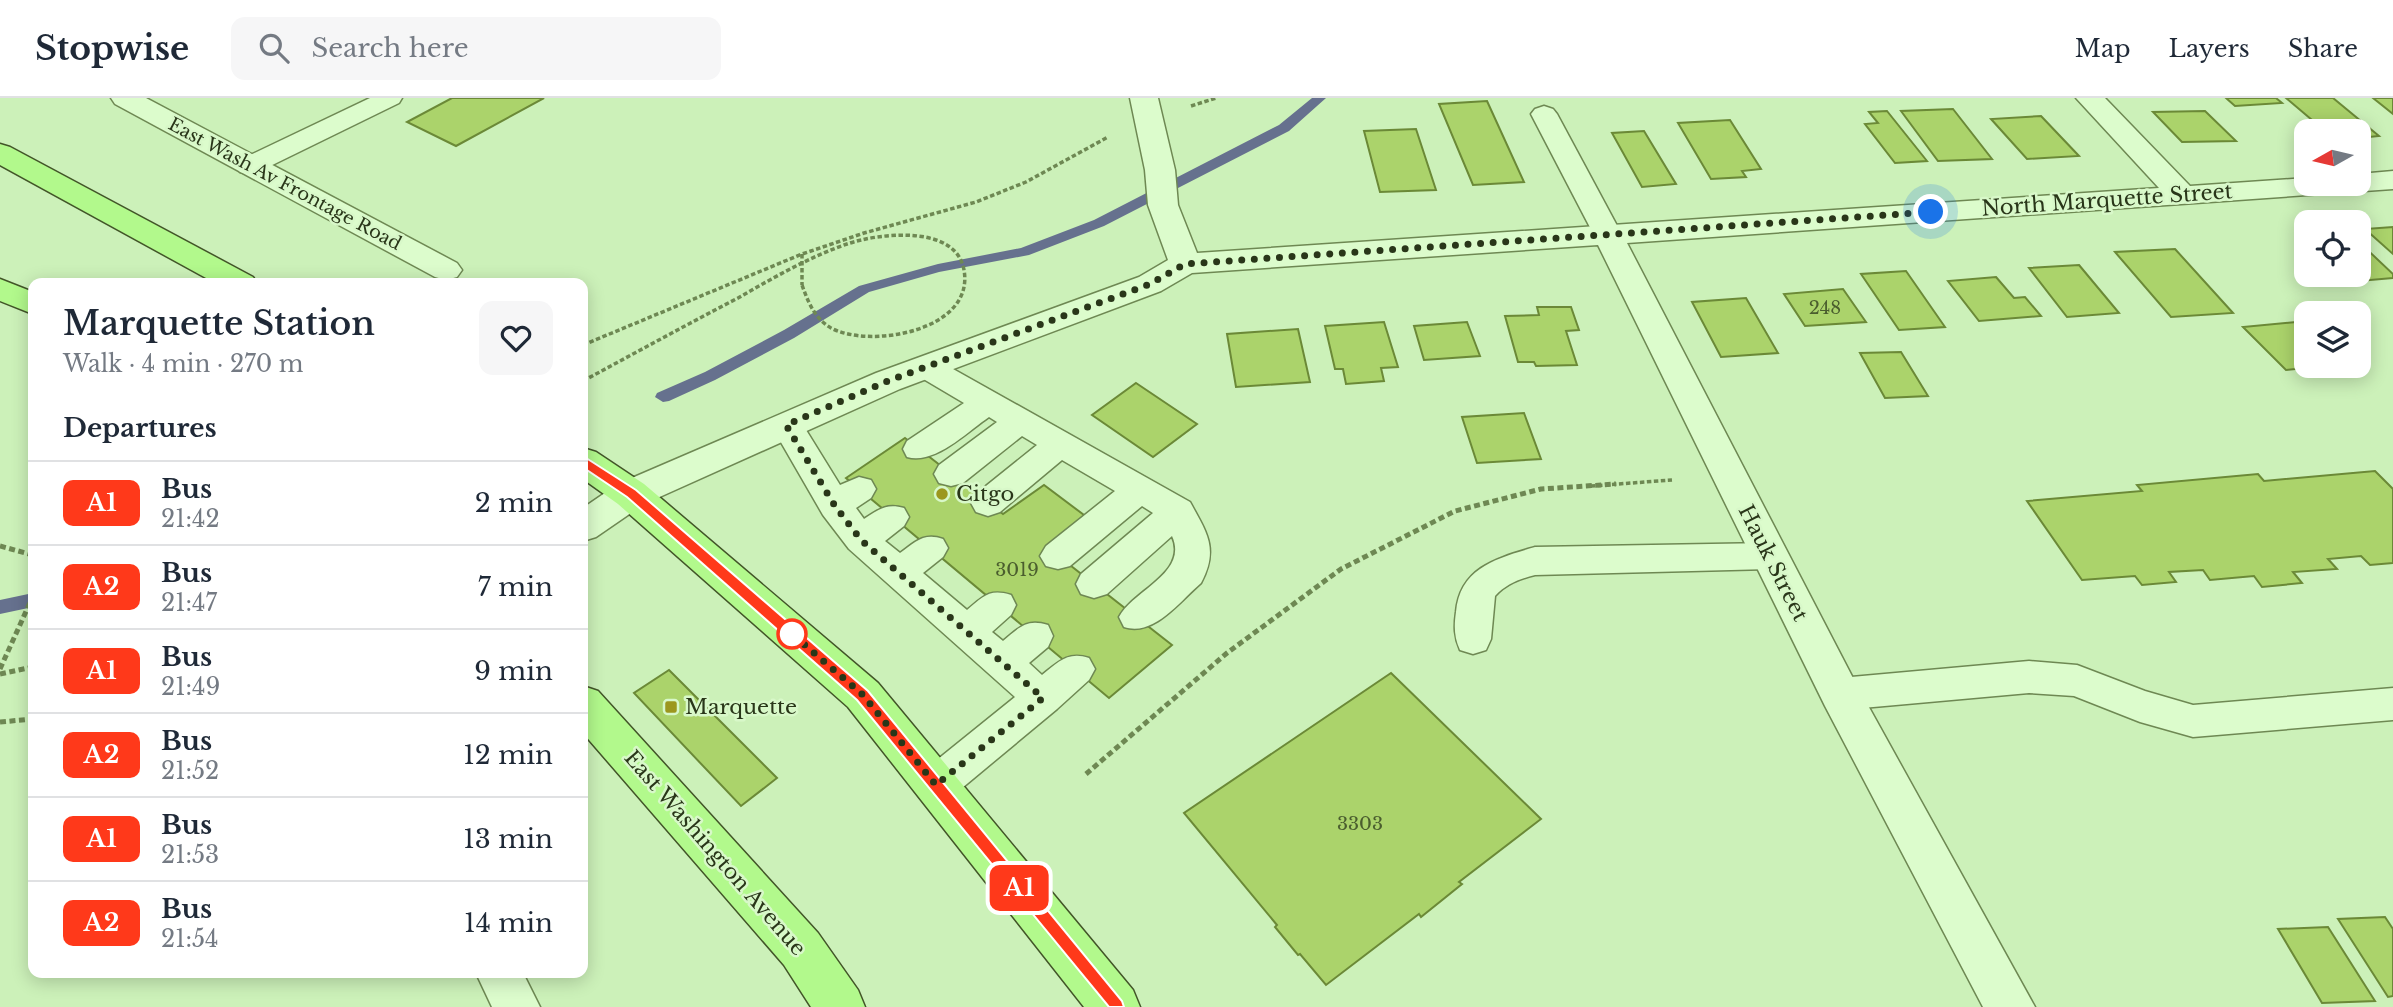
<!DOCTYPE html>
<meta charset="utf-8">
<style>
:root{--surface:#fff;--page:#f6f6f7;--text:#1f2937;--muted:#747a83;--line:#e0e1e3}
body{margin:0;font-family:"Libre Baskerville",serif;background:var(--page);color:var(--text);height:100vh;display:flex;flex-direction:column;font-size:26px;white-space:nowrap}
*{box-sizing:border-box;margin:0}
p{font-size:23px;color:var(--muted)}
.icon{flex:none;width:38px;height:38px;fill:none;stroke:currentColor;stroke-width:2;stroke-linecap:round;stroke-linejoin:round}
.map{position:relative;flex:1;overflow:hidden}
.sheet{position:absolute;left:28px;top:180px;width:560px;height:700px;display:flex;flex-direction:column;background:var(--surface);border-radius:14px;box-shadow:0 4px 18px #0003}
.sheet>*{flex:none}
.badge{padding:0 14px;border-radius:10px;font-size:24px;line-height:46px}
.needle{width:46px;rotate:262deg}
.buttons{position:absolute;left:2294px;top:21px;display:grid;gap:14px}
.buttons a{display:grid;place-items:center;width:77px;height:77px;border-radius:14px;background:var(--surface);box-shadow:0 4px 18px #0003;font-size:35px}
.you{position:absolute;width:35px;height:35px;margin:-18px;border:5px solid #fff;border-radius:50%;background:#1a73e8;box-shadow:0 0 0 10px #1a73e833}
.map>.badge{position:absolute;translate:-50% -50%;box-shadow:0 0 0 4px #fff}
h2{padding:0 35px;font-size:26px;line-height:63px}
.round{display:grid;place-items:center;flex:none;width:74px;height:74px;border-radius:14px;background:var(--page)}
.headline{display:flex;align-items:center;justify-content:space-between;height:119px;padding:0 35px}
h1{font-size:33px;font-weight:600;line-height:52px}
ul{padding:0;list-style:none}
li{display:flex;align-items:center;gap:21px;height:84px;padding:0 35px;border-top:2px solid var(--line)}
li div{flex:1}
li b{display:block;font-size:26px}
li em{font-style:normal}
li .badge{min-width:77px;font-weight:700;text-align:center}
header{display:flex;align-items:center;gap:42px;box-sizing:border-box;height:98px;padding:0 35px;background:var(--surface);border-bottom:2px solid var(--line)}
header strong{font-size:33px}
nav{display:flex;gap:38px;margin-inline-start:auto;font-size:24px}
.search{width:490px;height:63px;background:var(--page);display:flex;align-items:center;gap:18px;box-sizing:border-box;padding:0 24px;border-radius:14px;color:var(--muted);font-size:26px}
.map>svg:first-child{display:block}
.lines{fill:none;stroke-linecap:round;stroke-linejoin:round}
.stream{fill:#66718e;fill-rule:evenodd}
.building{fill:#abd36b;stroke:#6b8937;stroke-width:2}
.service-casing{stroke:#6e8853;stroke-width:3}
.minor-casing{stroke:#6e8853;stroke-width:3}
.primary-casing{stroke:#425528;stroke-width:3}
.path-far1{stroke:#6e8853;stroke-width:3.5;stroke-dasharray:4.5 2.5;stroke-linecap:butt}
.path{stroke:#6e8853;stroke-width:5;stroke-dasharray:6 3.5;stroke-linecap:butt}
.service{fill:#dcfccc;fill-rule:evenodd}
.minor{fill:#dcfccc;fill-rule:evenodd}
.primary{fill:#b2f98c;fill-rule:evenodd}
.path-bridge{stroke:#6e8853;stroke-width:3.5;stroke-dasharray:4.5 2.5;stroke-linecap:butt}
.line{fill:#ff391a;stroke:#fff;stroke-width:2}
.walk{stroke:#293619;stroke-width:7;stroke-dasharray:0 12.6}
.poi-dot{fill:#9c971e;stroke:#d8f8c9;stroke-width:2.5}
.stop-dot{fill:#fff;stroke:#ff391a;stroke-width:3.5}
.labels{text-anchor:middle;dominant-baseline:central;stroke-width:5;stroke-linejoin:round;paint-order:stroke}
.far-street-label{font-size:18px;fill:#293619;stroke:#d8f8c9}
.number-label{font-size:18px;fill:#4a5d2e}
.street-label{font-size:21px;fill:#293619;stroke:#d8f8c9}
.poi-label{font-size:21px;fill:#293619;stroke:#d8f8c9;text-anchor:start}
</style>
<header>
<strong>Stopwise</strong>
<div class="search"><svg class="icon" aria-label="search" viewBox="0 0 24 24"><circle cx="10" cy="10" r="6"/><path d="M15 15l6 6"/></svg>Search here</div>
<nav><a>Map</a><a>Layers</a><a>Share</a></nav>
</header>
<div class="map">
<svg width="2393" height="909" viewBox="0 0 2393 909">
<rect width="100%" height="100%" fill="#ccf1b9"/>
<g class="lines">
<!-- stream -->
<g class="stream">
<polygon points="1312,0 1326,0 1289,33 1104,128 1029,157 939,174 869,194 794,240 715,282 669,303 663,304 655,299 657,295 705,274 784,232 859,188 938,166 1021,150 1094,122 1279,27"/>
<polygon points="33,495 33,509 0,516 0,502"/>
</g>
</g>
<!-- building -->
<g class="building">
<polygon points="452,0 544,0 456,48 407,24"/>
<polygon points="2226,0 2276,0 2282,5 2235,8"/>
<polygon points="2286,0 2333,0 2379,38 2359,40 2359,33 2325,33"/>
<polygon points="2373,0 2393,0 2393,16"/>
<polygon points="1487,3 1524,84 1473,87 1439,6"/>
<polygon points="1953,11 1992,61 1938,63 1901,13"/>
<polygon points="1887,13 1927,63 1895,65 1865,26 1878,25 1869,14"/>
<polygon points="2205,13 2236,43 2182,44 2153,14"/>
<polygon points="2041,18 2079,58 2027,61 1991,21"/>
<polygon points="1730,22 1761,71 1742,73 1746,79 1711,81 1678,25"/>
<polygon points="1416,31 1436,92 1380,94 1364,33"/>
<polygon points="1644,33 1676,86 1642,89 1612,35"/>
<polygon points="2393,129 2393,156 2365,131"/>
<polygon points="2359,144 2393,176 2393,180 2359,183 2353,177 2359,177"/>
<polygon points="2175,151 2233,215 2171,219 2115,154"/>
<polygon points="2079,167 2119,215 2067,219 2029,170"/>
<polygon points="1906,173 1945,229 1899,232 1861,176"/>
<polygon points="1996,179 2014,200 2025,199 2041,218 1979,223 1948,183"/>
<polygon points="1843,191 1866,224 1805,228 1784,196"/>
<polygon points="1746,200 1778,255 1721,259 1692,204"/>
<polygon points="1537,209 1571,209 1579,232 1566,233 1577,267 1536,268 1534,264 1518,264 1505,218 1539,217"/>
<polygon points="1384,224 1398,269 1381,270 1384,283 1346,286 1343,271 1335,271 1325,228"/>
<polygon points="1467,224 1480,258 1424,262 1414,228"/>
<polygon points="2296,224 2306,234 2306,268 2324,268 2286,272 2243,229"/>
<polygon points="1298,231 1310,284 1236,289 1227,236"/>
<polygon points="1901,254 1928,298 1885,300 1860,255"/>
<polygon points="1136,285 1197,326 1153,359 1092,317"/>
<polygon points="1524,315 1541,361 1477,365 1462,319"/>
<polygon points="905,340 1003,416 1044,387 1092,423 1052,453 1172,547 1109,600 846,380"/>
<polygon points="2375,373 2393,391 2393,465 2370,467 2361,458 2328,461 2337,471 2293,474 2302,485 2262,489 2254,478 2210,482 2203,472 2169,474 2176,484 2142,487 2135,478 2082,482 2027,403 2142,393 2137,387 2258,376 2264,383"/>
<polygon points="669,572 777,680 741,708 634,595"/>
<polygon points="1391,575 1541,721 1459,784 1462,786 1421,819 1419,816 1326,887 1300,856 1298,857 1275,829 1277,827 1184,715"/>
<polygon points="2385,819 2393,831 2393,898 2388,899 2338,821"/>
<polygon points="2328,829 2375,903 2322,905 2278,831"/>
</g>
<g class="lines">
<!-- service casing -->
<g class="service-casing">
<g id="service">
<polygon points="370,0 402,0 399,5 258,74 249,76 240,74 236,68 240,62"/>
<polygon points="1544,8 1553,11 1557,16 1622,137 1618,143 1608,145 1598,143 1594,137 1531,16 1535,11"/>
<path d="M926 259 937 262 1190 404C1207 435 1219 451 1201 485 1180 503 1154 539 1124 529L1119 519C1133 492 1189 475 1172 438L1107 496 1094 500 1081 496 1076 486 1081 476 1153 415 1142 408 1070 468 1058 471 1046 468 1040 458 1046 448 1115 393 1062 362 1000 414 988 418 976 414 971 405 976 396 1037 347 1022 338 963 385 951 388 939 385 934 376 939 367 997 324 989 319C967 334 935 367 907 359L903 351 907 343 964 305 915 276 911 269 915 262Z"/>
<path d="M787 316 798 319 840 387 859 379 871 382 876 391 871 400 856 410 864 421C879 411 887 405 904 410L909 419 904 428 885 443 900 455C915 444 924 434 943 441L948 450 943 459 923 475 967 512C983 499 989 490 1011 497L1016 507 1011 517 992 534 1003 543C1019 530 1026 520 1048 527L1053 538 1048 549 1029 565 1042 577C1058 564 1068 553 1089 560L1095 571 1089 582 1057 611 950 700 936 705 922 700 916 687 922 674 1015 599 849 451 823 417 771 327 776 319Z"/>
<path d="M1770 445 1782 448 1788 458 1782 468 1770 471 1535 477C1519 481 1506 486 1495 498L1491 541 1486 552 1473 556 1460 552C1454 539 1454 528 1456 514 1460 469 1498 460 1535 449Z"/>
<polygon points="2029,563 2077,567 2145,593 2193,607 2393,590 2393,622 2193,639 2140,624 2074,598 2029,595 1840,612 1827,607 1821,596 1827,585 1840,580"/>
<polygon points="476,875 523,875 540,909 492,909"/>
</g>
</g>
<!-- minor casing -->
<g class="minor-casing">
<g id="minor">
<polygon points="111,0 146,0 457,165 462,172 457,179 446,182 435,179 115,6"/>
<polygon points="1130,0 1158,0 1175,72 1178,107 1197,155 2159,90 2076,0 2105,0 2190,88 2306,80 2306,86 2359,86 2359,76 2393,73 2393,91 1627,145 1855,584 2035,909 1983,909 1825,608 1598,147 1192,175 1161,193 900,291 644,406 596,439 583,443 583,410 618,386 876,275 1139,179 1168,162 1148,107 1145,72"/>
</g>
</g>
<!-- primary casing -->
<g class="primary-casing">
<g id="primary">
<polygon points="0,46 10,49 253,179 258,186 217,186 0,67"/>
<polygon points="0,181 33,194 33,216 0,203"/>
<polygon points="583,350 596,354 644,386 878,585 1133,892 1140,909 1084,909 848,609 618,406 583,381"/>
<polygon points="583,588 598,593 818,835 858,892 865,909 811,909 784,867 583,635"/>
</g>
</g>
<!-- path-far1 -->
<g class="path-far1">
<polyline points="1191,8 1216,0"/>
<polyline points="802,156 802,187"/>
<polyline points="583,247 802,156 864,135 976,104 1026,84 1108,39"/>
<polyline points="1591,388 1672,382"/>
</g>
<!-- path -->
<g class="path">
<polyline points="0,448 33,457"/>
<polyline points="0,571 33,498"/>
<polyline points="0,576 33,569"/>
<polyline points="0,624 33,621"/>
<polyline points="1086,676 1227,555 1341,471 1455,413 1541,391 1616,386"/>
</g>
<!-- service -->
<use href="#service" class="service"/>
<!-- minor -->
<use href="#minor" class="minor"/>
<!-- primary -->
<use href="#primary" class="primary"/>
<!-- path-bridge -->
<path class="path-bridge" d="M583 283C635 255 686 227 738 200 773 180 809 159 847 146 879 135 956 126 964 172 975 233 870 251 831 230 815 221 808 204 802 187"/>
</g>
<!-- line -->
<polygon class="line" points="583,358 636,392 868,593 1122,903 1124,909 1109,909 857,602 627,399 578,366 576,363"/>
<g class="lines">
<!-- walk -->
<polyline class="walk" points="792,536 784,529 863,597 936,687 1043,600 861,442 835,408 786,327 888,283 1150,186 1185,166 1931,114"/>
</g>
<!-- markers -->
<g class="poi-dot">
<circle cx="942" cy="396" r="7"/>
<rect x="664" y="602" width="14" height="14" rx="3.5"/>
</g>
<circle class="stop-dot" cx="792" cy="536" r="14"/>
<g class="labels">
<!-- far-street labels -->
<g class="far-street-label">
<text transform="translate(285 86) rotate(28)">East Wash Av Frontage Road</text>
</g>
<!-- number labels -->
<g class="number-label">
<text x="1825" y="210">248</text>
<text x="1017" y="472">3019</text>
<text x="1360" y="726">3303</text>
</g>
<!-- street labels -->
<g class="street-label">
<text transform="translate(2107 102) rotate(-4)">North Marquette Street</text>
<text transform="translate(1773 465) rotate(63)">Hauk Street</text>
<text transform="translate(715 755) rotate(49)">East Washington Avenue</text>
</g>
<!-- poi labels -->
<g class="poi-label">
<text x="956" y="396">Citgo</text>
<text x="685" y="609">Marquette</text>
</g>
</g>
</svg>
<div class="buttons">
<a><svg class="needle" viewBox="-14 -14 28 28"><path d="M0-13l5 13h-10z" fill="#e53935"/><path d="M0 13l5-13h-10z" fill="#747a83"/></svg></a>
<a><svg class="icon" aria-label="locate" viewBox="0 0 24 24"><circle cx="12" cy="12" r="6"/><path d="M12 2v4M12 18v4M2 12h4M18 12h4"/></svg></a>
<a><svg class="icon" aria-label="layers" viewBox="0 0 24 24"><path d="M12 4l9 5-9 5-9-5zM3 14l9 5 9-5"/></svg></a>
</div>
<div class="you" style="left:1931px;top:114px"></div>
<b class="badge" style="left:1019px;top:790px;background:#ff391a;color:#fff">A1</b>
<section class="sheet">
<div class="headline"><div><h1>Marquette Station</h1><p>Walk · 4 min · 270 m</p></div><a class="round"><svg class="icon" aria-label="heart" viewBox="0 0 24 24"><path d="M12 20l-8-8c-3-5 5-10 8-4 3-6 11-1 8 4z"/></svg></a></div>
<h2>Departures</h2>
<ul>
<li><span class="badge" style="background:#ff391a;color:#fff">A1</span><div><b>Bus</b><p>21:42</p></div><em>2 min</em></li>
<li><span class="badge" style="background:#ff391a;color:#fff">A2</span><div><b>Bus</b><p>21:47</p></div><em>7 min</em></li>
<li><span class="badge" style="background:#ff391a;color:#fff">A1</span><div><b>Bus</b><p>21:49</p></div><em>9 min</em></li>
<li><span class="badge" style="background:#ff391a;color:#fff">A2</span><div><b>Bus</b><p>21:52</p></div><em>12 min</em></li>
<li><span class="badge" style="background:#ff391a;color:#fff">A1</span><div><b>Bus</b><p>21:53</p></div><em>13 min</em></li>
<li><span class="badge" style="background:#ff391a;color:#fff">A2</span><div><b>Bus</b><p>21:54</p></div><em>14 min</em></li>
</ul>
</section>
</div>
